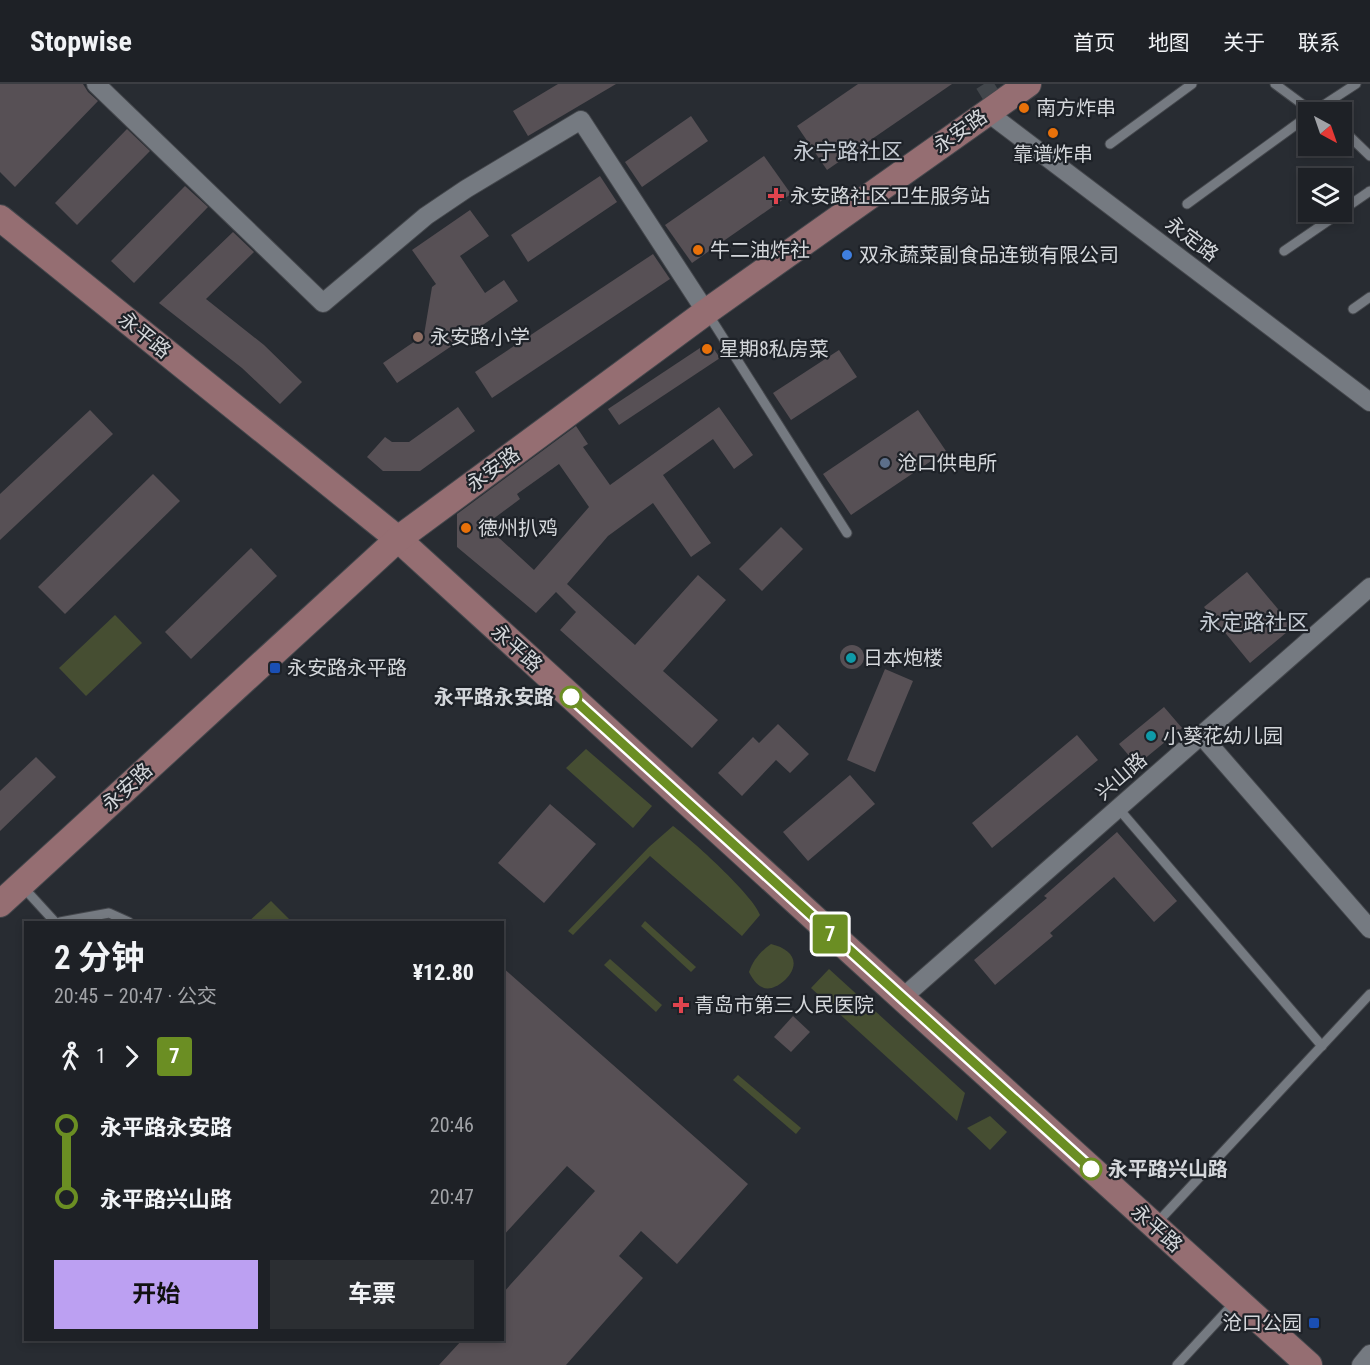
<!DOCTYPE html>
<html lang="zh">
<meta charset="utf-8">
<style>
:root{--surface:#1e2126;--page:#2b2e32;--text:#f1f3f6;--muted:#a1a3a7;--line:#3c3e43;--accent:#bca0f2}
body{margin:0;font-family:"Roboto Condensed","Noto Sans SC",sans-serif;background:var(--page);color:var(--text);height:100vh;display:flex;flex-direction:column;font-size:22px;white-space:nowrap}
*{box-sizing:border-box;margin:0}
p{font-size:20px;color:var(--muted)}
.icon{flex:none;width:33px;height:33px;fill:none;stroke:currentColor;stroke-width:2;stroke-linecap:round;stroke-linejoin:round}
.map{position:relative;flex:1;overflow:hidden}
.panel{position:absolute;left:24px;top:837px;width:480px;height:420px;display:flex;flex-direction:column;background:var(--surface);border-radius:0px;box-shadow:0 3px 9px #0003,0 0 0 2px var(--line)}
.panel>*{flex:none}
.badge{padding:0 12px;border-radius:4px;font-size:21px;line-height:39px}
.needle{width:39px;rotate:140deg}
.fabs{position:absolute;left:1298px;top:18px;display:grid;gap:12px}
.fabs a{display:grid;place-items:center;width:54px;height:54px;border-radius:0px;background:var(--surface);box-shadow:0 3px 9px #0003,0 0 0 2px var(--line);font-size:30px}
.map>.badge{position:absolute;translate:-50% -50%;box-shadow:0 0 0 3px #fff}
.legs{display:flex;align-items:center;gap:9px;height:66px;padding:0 30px;font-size:20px}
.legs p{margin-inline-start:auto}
.head{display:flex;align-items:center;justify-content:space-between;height:102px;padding:0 30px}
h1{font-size:33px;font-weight:700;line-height:45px}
.button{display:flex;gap:12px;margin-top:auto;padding:12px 30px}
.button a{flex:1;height:69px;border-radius:0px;background:var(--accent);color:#111;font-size:24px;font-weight:700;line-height:69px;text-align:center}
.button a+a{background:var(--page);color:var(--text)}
ul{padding:0 30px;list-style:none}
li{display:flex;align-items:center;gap:21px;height:72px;font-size:22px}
li i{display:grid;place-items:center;width:9px;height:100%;margin:0 8px;background:currentColor}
li i::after{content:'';width:15px;height:15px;margin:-8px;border:4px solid;border-radius:50%;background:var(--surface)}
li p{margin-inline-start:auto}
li:first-child i{background:linear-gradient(#0000 50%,currentColor 0)}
li:last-child i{background:linear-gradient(currentColor 50%,#0000 0)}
header{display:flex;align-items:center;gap:36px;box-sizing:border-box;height:84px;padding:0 30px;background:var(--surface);border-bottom:2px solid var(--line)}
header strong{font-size:28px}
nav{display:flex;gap:33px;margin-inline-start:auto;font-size:21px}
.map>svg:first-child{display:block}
.green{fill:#464e32}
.building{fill:#575055;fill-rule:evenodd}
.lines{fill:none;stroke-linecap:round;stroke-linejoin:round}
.street-tunnel{stroke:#42464b;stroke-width:18;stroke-dasharray:18 9;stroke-linecap:butt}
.lane-casing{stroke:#44474c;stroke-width:11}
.street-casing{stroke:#44474c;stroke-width:20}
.secondary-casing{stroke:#44474c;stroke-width:28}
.lane{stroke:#757a81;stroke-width:9}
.street{stroke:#757a81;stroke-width:18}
.secondary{stroke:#956e72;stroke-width:26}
.line-1-casing{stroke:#fff;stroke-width:14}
.line-1{stroke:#6b8e23;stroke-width:9}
.food-dot{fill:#e8710a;stroke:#1e2228;stroke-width:2}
.health-dot{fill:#e0444e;stroke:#1e2228;stroke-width:2}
.shop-dot{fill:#3f7fe0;stroke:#1e2228;stroke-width:2}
.education-dot{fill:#8d6e63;stroke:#1e2228;stroke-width:2}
.service-dot{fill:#5c6f8a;stroke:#1e2228;stroke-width:2}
.culture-dot{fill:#0f9aa8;stroke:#1e2228;stroke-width:2}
.transit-dot{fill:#1a4fb4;stroke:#1e2228;stroke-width:2}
.stop-1-dot{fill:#fff;stroke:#6b8e23;stroke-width:3}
.labels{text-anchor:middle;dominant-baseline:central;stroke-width:4.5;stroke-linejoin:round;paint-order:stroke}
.poi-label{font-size:20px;fill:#d4d7db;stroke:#1e2228;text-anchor:start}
.street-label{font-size:20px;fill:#d4d7db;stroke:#1e2228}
.stop-label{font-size:20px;font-weight:bold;fill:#d4d7db;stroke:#1e2228;text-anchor:end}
.quarter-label{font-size:22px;fill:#c6ccd4;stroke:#1e2228}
</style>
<header>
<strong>Stopwise</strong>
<nav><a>首页</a><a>地图</a><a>关于</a><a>联系</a></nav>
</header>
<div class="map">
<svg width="1370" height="1281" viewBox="0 0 1370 1281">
<rect width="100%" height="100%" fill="#282c32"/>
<!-- green -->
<g class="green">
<polygon points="115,531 142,559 86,612 59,584"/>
<polygon points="586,665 652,722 633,744 566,684"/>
<path d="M673 742C691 755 754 812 760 831L742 852 650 772 573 851 568 847 649 763Z"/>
<polygon points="271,817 292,838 248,838"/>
<polygon points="645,837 696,883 691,888 641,842"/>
<path d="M771 860C792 865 802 879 785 896 769 910 758 906 749 888 753 876 761 867 771 860Z"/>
<polygon points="610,875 662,921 656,928 604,881"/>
<polygon points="829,885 965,1009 957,1037 811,904"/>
<polygon points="738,991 801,1044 796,1050 733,996"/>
<polygon points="990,1032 1007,1048 990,1066 967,1044"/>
</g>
<!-- building -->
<g class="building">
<polygon points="0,0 83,0 88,8 98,17 15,103 0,88"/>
<polygon points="558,0 616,0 528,52 513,27"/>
<polygon points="858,0 952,0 827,86 797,42"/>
<polygon points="691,32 708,57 642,103 625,78"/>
<polygon points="127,45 150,67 77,141 55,119"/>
<polygon points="764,72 791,110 692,179 665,141"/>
<polygon points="600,92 617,118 528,178 511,151"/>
<polygon points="185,102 208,123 134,199 111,177"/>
<polygon points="470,126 489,152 460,172 485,209 504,196 518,217 397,299 383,279 424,251 432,203 436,200 412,166"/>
<polygon points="233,148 254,168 206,215 264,261 302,298 280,320 242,284 159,219"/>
<polygon points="653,170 670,195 492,314 475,288"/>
<polygon points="709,258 720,274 619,341 608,325"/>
<polygon points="839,266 857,293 791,336 773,309"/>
<polygon points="458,323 475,347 420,387 383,387 367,373 385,353 392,358 409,358"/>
<path d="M719 323 753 371 734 385 713 355 663 391 711 459 691 473 653 419 608 452 567 500 635 561 698 491 726 516 663 587 718 636 692 664 560 546 576 528 556 508 536 529 457 463V430L576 342 588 360 583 363 610 401ZM559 380 589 423 534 486 485 441 520 415 517 410Z"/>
<polygon points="90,326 113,350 0,456 0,410"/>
<polygon points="918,326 946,367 851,431 823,390"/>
<polygon points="153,390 180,417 65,530 38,503"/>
<polygon points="781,443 803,465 762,507 739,485"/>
<polygon points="251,464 277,492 191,575 165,548"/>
<polygon points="1247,488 1293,543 1250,579 1204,523"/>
<circle cx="852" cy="573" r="12"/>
<polygon points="885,585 913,597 875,688 847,676"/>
<polygon points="1164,623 1182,644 1137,681 1119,660"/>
<polygon points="778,640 809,670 790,689 776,676 742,712 718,689 753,653 759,659"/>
<polygon points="1077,651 1098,676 992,764 972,739"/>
<polygon points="36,673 56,693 0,747 0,707"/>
<polygon points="850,691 875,720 808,777 783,748"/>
<polygon points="550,720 596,760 544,819 498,779"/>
<polygon points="1117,748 1177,817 1154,838 1114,793 1050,849 1053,852 995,901 974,876 1047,814 1044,812"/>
<polygon points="502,883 748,1100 677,1180 641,1147 619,1172 643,1194 566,1281 439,1281 462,1256 502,1256 502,1210 595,1107 567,1082 502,1153"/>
<polygon points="793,932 810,948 791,968 774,953"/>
</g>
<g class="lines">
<!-- street-tunnel -->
<polyline class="street-tunnel" points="984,0 997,21"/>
<!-- lane casing -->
<g class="lane-casing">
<g id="lane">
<polyline points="1275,0 1313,28"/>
<polyline points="1313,28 1356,0"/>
<polyline points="1341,44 1370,72"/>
<polyline points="1110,60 1192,0"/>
<polyline points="1187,120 1308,32"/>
<polyline points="1341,127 1370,107"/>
<polyline points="1284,167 1341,128"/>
<polyline points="1353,225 1370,213"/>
<polyline points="708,230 847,449"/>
<polyline points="1118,724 1322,962"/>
<polyline points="23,803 55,838"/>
<polyline points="60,838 109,829 129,838"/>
<polyline points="1155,1141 1370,910"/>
<polyline points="1177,1281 1235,1218"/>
</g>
</g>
<!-- street casing -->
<g class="street-casing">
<g id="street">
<polyline points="96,0 323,219 426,132 466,105 581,36 706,228"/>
<polyline points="987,28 1370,318"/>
<polyline points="1201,651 1370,845"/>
<polyline points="902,914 1370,503"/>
<polyline points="1361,1281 1370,1270"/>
</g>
</g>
<!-- secondary casing -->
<g class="secondary-casing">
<g id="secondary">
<polyline points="0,134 398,455 902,914 1309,1281"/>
<polyline points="0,820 398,455 706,228 1028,0"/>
</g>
</g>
<!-- lane -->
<use href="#lane" class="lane"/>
<!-- street -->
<use href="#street" class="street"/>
<!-- secondary -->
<use href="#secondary" class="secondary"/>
</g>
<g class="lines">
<!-- line-1 casing -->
<g class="line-1-casing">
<polyline id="line-1" points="571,613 1091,1085"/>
</g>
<!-- line-1 -->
<use href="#line-1" class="line-1"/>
</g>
<!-- markers -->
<g class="food-dot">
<circle cx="1024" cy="24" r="6"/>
<circle cx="1053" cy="49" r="6"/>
<circle cx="698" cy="166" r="6"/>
<circle cx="707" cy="265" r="6"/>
<circle cx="466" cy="444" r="6"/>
</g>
<g class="health-dot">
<path d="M773 103h6v6h6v6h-6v6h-6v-6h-6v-6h6z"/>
<path d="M678 912h6v6h6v6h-6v6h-6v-6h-6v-6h6z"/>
</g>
<circle class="shop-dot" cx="847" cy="171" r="6"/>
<circle class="education-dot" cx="418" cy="253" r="6"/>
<circle class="service-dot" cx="885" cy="379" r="6"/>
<g class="culture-dot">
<circle cx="851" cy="574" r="6"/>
<circle cx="1151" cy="652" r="6"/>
</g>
<g class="transit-dot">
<rect x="269" y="578" width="12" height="12" rx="3"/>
<rect x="1308" y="1233" width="12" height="12" rx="3"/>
</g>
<g class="stop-1-dot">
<circle cx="571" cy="613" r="10"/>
<circle cx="1091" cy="1085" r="10"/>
</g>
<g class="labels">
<!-- poi labels -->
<g class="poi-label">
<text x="1036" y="24">南方炸串</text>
<text x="1053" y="70" text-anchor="middle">靠谱炸串</text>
<text x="790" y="112">永安路社区卫生服务站</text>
<text x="710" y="166">牛二油炸社</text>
<text x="859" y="171">双永蔬菜副食品连锁有限公司</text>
<text x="430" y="253">永安路小学</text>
<text x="719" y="265">星期8私房菜</text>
<text x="897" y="379">沧口供电所</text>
<text x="478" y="444">徳州扒鸡</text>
<text x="863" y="574">日本炮楼</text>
<text x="287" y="584">永安路永平路</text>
<text x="1163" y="652">小葵花幼儿园</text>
<text x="694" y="921">青岛市第三人民医院</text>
<text x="1302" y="1239" text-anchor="end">沧口公园</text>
</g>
<!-- street labels -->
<g class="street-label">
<text transform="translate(960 47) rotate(-35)">永安路</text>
<text transform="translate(1192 155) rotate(37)">永定路</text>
<text transform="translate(145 251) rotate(39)">永平路</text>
<text transform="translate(493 385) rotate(-36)">永安路</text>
<text transform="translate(517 564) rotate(42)">永平路</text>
<text transform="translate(1121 692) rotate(-41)">兴山路</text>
<text transform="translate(127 703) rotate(-43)">永安路</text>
<text transform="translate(1157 1144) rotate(42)">永平路</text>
</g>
<!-- stop labels -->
<g class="stop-label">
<text x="554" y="613">永平路永安路</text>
<text x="1108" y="1085" text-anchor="start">永平路兴山路</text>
</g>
<!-- quarter labels -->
<g class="quarter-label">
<text x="848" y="67">永宁路社区</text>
<text x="1254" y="538">永定路社区</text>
</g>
</g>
</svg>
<div class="fabs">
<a><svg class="needle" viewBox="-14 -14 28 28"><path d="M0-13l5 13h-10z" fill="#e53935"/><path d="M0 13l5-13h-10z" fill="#a1a3a7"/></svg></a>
<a><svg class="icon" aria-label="layers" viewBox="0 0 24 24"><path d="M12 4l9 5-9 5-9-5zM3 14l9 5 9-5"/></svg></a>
</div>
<b class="badge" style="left:830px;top:850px;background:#6b8e23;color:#fff">7</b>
<section class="panel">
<div class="head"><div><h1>2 分钟</h1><p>20:45 – 20:47 · 公交</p></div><b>¥12.80</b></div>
<div class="legs"><svg class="icon" aria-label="walk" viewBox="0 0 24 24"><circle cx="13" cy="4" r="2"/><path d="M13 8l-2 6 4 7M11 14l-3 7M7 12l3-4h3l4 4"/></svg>1<svg class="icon" aria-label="forward" viewBox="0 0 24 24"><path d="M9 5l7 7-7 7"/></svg><b class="badge" style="background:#6b8e23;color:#fff">7</b></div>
<ul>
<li><i style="color:#6b8e23"></i><b>永平路永安路</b><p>20:46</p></li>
<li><i style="color:#6b8e23"></i><b>永平路兴山路</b><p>20:47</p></li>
</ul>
<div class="button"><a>开始</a><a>车票</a></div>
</section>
</div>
